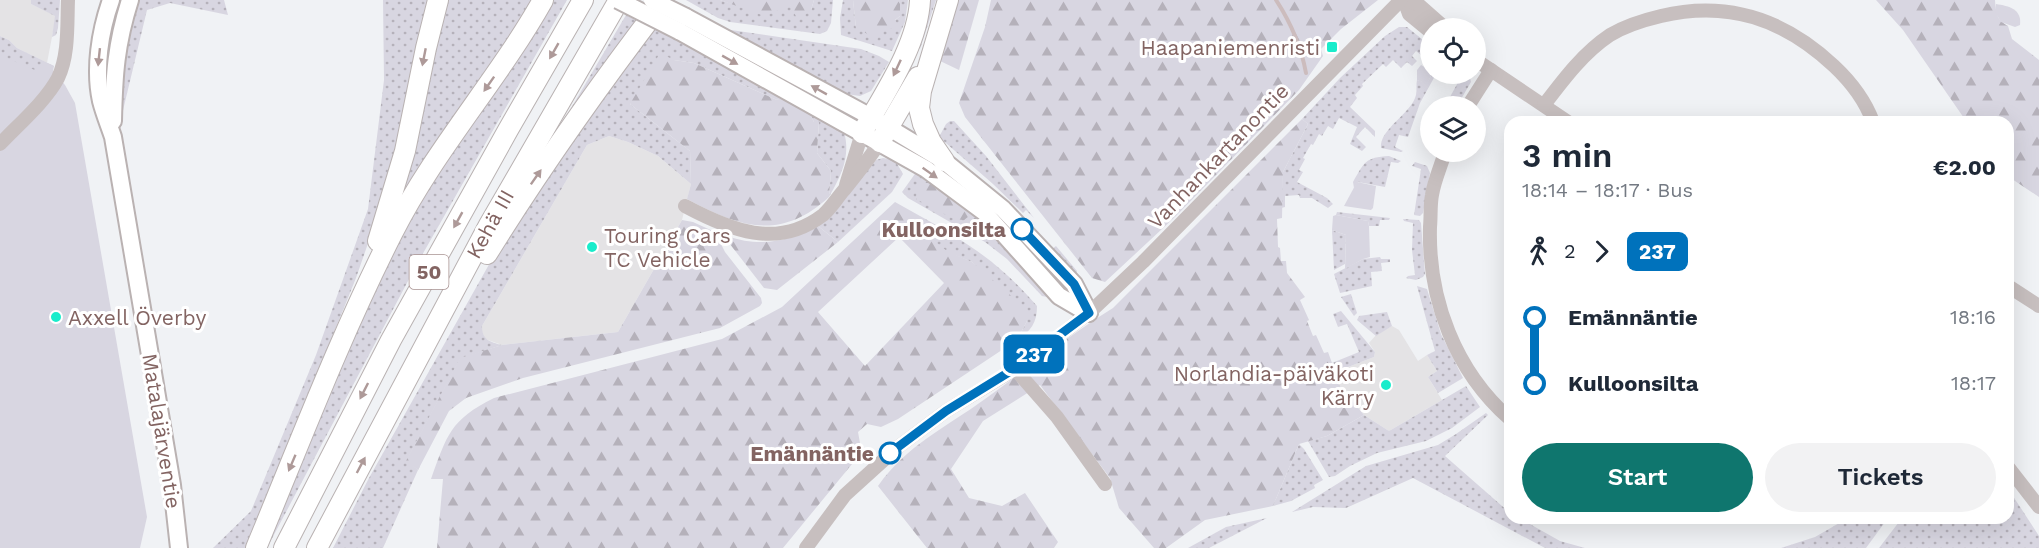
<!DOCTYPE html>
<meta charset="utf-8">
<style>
:root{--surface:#fff;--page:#f2f2f3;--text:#1f2937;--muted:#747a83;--accent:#0f766e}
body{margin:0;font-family:"Work Sans",sans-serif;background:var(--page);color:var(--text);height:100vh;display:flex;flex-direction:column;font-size:22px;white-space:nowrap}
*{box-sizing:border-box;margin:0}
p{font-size:20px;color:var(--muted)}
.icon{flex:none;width:33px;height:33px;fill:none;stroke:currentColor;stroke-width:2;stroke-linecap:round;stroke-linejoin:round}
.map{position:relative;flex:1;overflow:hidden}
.details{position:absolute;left:1504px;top:116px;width:510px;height:408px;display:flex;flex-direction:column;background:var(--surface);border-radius:18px;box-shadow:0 6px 24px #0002}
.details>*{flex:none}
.badge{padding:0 12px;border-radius:9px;font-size:21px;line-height:39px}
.fabs{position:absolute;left:1420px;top:18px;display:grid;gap:12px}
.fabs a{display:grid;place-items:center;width:66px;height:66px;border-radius:50%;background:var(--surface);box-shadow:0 6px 24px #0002;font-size:30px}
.map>.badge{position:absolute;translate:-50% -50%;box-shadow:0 0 0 3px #fff}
.legs{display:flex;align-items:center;gap:9px;height:66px;padding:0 18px;font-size:20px}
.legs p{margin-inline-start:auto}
.head{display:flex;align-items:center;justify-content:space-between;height:102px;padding:0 18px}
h1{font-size:33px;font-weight:600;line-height:45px}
.primary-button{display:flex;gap:12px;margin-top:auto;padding:12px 18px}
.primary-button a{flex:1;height:69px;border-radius:36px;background:var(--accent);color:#fff;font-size:24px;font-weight:600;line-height:69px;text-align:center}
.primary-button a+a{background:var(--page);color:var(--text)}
ul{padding:0 18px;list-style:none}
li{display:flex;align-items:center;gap:21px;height:66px;font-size:22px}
li i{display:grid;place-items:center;width:9px;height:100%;margin:0 8px;background:currentColor}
li i::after{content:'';width:15px;height:15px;margin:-8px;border:4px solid;border-radius:50%;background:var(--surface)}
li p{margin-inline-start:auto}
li:first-child i{background:linear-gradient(#0000 50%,currentColor 0)}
li:last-child i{background:linear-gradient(currentColor 50%,#0000 0)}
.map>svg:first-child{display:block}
.built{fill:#e4e3e5}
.grass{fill:url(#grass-dots)}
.forest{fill:url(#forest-firs);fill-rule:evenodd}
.park{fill:#d8d6e1}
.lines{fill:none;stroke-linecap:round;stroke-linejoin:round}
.stream{stroke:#ccbcbd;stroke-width:4}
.major-casing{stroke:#bab2b2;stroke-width:20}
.highway-casing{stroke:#b9b2b2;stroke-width:22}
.minor{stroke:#c7bfbf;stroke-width:14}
.major{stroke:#fff;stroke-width:16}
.highway{stroke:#fff;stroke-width:20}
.major-bridge-casing{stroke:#bab2b2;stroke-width:20;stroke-linecap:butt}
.major-bridge{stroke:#fff;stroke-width:16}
.oneway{fill:#ae9a99}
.line-1-casing{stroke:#fff;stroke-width:14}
.line-1{stroke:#0072bc;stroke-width:9}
.poi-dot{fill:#19eccb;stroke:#fff;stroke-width:2}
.stop-1-dot{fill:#fff;stroke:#0072bc;stroke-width:3}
.labels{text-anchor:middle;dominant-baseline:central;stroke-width:6;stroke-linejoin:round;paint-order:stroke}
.shield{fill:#fff;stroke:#a89291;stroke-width:1.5}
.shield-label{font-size:20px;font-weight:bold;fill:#836462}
.poi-label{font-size:21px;fill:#836462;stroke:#fff;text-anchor:end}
.street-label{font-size:21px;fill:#836462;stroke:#fff}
.stop-label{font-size:21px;font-weight:bold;fill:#836462;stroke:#fff;text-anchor:end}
</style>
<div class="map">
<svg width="2039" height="548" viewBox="0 0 2039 548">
<defs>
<pattern id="grass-dots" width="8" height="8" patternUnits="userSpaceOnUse" patternTransform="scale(1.5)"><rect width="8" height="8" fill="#d8d6e1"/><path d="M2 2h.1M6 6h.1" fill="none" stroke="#b5b1ba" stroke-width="1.8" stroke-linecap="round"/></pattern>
<pattern id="forest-firs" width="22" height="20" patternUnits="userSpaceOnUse" patternTransform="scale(1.5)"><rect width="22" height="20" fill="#d8d6e1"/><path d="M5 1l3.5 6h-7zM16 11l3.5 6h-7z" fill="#b5b1ba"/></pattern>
</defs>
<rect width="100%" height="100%" fill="#f0f2f5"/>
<!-- built -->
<g class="built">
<polygon points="0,0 31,0 31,4 56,16 47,63 17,48 9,40 0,36"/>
<polygon points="609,136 628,142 658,156 691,184 682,220 618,332 502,345 485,339 482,332 482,326 587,145"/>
<polygon points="1392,326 1399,330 1418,361 1427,355 1437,371 1428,377 1442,400 1389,431 1364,415 1330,374 1374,357 1375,352 1369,343 1377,334"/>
</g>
<!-- grass -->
<g class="grass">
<polygon points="31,0 60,0 58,28 56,35 52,37 55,16 31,4"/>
<polygon points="135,0 224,0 228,15 170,3 147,10 119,127 120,55"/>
<polygon points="383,0 429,0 422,21 398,146 382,203 356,278 247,548 213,548 251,511 316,355 368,209 384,80"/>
<polygon points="444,0 532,0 520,23 401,198 400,196"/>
<polygon points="551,0 567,0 417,264 267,548 264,548 378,280 407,219"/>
<polygon points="686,0 720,0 736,5 790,5 811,10 814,0 833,0 831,23 827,31 820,34 730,22 718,18"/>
<polygon points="843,0 853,0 856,28 885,29 900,16 900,0 908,0 905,22 892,51 841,35 840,18"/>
<polygon points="925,0 936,0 920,49 918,47"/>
<polygon points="626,15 638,21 570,110"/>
<path d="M652 27 784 96 777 100 694 63 674 60 630 104 690 151 691 184 658 156 628 142 609 136 587 145 482 326C482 340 490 342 502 345L460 359 407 460 418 470 383 548H333L369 478 496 252Z"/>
<polygon points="1399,27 1407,27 1428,44 1428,50 1422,56 1416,51 1412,56 1417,61 1412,66 1407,62 1401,68 1393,60 1386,67 1383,64 1362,84 1363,86 1355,95 1357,98 1350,107 1375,131 1375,137 1365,127 1356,137 1366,147 1362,151 1350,144 1357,127 1339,118 1333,129 1328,126 1322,136 1319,134 1313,145 1311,144 1303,158 1305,159 1299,170 1303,172 1297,182 1327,198 1333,204 1328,208 1312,198 1300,198 1299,195 1285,196 1285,207 1281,208 1283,172 1308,124 1302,119 1340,78 1385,36"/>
<polygon points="717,28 861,49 879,56 889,62 871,91 860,96 846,94"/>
<polygon points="0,36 9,40 17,48 54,66 0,134"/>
<path d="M1432 74H1435V76L1420 103 1408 137 1399 135 1395 147 1403 151 1401 152 1381 148C1379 129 1412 113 1416 95 1417 90 1416 84 1417 80L1427 83Z"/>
<polygon points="1456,74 1469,74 1471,82 1457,106 1445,106 1461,77"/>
<path d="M808 110 844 132C851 156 841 176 829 197L831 171 817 153 819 123 814 122Z"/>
<polygon points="950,121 954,121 986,156 1034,218 1026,210 1023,213 993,184 939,137 946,124"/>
<path d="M1389 156 1401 161 1398 163 1391 162 1385 187 1358 182 1354 188 1353 182C1364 163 1365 157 1389 156Z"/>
<polygon points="883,158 895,160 903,174 892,192 838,242 818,226 876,160"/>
<polygon points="1415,162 1427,166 1430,173 1423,213 1420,216 1414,215 1421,169 1412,166"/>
<polygon points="917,171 973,213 1048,296 1047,297 1042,296 1007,259 985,242 908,198 902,192"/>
<polygon points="1337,212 1390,218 1389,220 1380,220 1379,226 1369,226 1368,221 1336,215"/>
<path d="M920 216C968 243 1000 263 1037 306 1037 323 1031 331 1017 340L1027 321 972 262 947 252 920 230Z"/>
<polygon points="1403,219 1419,220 1421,223 1425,274 1423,277 1416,280 1406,278 1408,276 1415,275 1412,250 1413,223 1404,221"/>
<polygon points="1332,230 1346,235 1345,264 1334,270"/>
<polygon points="1056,246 1077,271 1073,278 1052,249"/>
<polygon points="1380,257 1381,259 1390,259 1390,262 1381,263 1382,271 1371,272 1372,286 1340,293 1334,274 1363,259"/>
<polygon points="1417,286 1427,289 1441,334 1463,378 1438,393 1428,377 1437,371 1427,355 1435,351"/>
<polygon points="1351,294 1357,313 1354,316 1341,297"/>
<polygon points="1341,311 1375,352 1374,357 1330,374 1332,363 1359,352 1347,324 1338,327 1333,314"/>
<polygon points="1387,312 1392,326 1376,336 1357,320 1359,316"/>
<polygon points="1466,386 1480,407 1452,428 1426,441 1377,453 1350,466 1335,476 1329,477 1308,441 1327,436 1364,415 1389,431"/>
<polygon points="1486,413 1488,415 1445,456 1510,513 1510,518 1519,518 1560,541 1585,548 1545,548 1413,478 1346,508 1313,507 1292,512 1366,466 1438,445 1456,434"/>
<polygon points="1299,444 1304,449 1323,480 1314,485 1315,488 1291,501 1273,506"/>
<polygon points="2009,490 2039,536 2039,548 1879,548 1902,518 2008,518"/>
<polygon points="1267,518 1209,548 1188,548 1226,527"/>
<polygon points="1848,518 1888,518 1866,548 1781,548 1815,537"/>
</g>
<!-- forest -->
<g class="forest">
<polygon points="720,0 814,0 811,10 798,20 790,5 765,16"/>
<polygon points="853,0 900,0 900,16 895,20 899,28 885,29 877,39 856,28"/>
<polygon points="956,0 979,0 959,70 938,60"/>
<polygon points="991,0 1378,0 1341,29 1321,49 1323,56 1299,90 1176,216 1105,282 1092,278 965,117 959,103 985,27"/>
<path d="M1876 0H1995C1996 13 1996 19 2008 26L2012 39 2039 60V197L2009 177 2008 122 1966 121 1903 30Z"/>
<path d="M660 53 674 60 694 63 777 100 784 96 808 110 814 122H819L817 153 831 171 829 197C781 241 740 228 687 199L691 184 690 151 630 104Z"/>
<path d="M1302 119 1308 124 1283 172 1282 218 1277 219 1278 247 1280 248 1281 261H1286L1287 273 1305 297 1300 300 1309 320 1307 321 1313 336 1316 335 1324 353 1328 352 1332 363 1330 374 1364 415 1327 436 1299 444 1273 506 1205 520 1166 548H1154L1119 508 1110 478 1040 385 983 421 951 469 969 498 1002 506 1025 493 1058 542 1054 548H927L878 486C907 445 945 428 985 399 1027 369 1068 336 1113 308Z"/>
<polygon points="924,183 934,183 973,213 964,220 954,219 916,199 917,190"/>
<path d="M895 202 920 216V230L947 251 972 262 1024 307 1027 321 1017 340 898 419 881 427 867 424 858 432 860 443 857 458 783 548H437L443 479H431C447 435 450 420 494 398L722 339 782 307ZM899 237 944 283 865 366 818 312Z"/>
<polygon points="682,220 693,222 715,232 725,252 761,298 762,303 760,306 720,328 523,378 466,398 449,411 418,470 406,461 460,358 502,345 618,332"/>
<path d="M818 226 838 242 777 290 764 288 726 239 727 236C762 248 787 241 818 226Z"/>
</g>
<!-- park -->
<g class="park">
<path d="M1996 4C2009 6 2022 9 2020 25L2015 27 2001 22 1995 12Z"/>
<polygon points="0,55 37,71 47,63 54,66 53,71 65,85 75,103 147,517 140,548 0,548"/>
<polygon points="1421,65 1431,71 1432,74 1427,84 1417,80 1417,70"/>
<polygon points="1357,182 1376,186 1373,208 1371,210 1344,206"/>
<polygon points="1336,215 1368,221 1369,226 1370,257 1363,259 1345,269 1346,235 1332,230 1333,216"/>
</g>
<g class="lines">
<!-- stream -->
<path class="stream" d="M1276 0C1291 23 1301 46 1306 73"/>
<!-- major casing -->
<g class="major-casing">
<g id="major">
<path d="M111 0C100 31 94 69 101 101 104 113 109 125 113 137L172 485 179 548"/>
<polyline points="686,17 871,117 944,161 1003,209 1074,284 1089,313"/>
<polyline points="679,31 926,169 984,212 1059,296 1088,313"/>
<path d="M113 121C114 75 116 44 130 0"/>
</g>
</g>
<!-- highway casing -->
<g class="highway-casing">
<g id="highway">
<path d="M862 133C884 94 918 45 920 0"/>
<polyline points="880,142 918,77"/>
<polyline points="944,161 931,142 923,124 919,108 921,91 948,0"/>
<polyline points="378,241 405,151 426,48 438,0"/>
<path d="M487 254C541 167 600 84 662 3"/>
<path d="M256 548C300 442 341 334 393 232 435 149 498 80 543 0"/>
<polyline points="284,548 391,340 508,130 583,0"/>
<polyline points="317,548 489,225 619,0"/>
</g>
</g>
<!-- minor -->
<g class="minor">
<polyline points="1404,0 1409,14 1431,32"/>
<polyline points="1408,0 1419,5 1445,28"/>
<polyline points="1476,60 1568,122"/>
<path d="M1544 105C1563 80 1583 53 1610 35 1625 26 1644 20 1661 16 1728 0 1784 19 1834 66 1850 81 1865 100 1873 122"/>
<polyline points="1468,106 1491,70"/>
<path d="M0 144C18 125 46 101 58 78 69 55 67 25 68 0"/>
<path d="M1445 152C1441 166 1434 181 1432 195 1430 205 1431 217 1430 227 1428 299 1455 371 1510 419"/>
<polyline points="846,185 862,133"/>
<path d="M685 206C730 230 777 250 823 215 831 208 837 198 844 190 857 174 869 159 880 142"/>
<polyline points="2008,286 2039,306"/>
<polyline points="1015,369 1057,417 1105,484"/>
<polyline points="2008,467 2039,507"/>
<polyline points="806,548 845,495 898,447 946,411 1015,369 1089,313 1143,262 1401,0"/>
</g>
<!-- major -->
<use href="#major" class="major"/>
<!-- highway -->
<use href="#highway" class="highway"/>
<!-- major-bridge casing -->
<g class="major-bridge-casing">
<g id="major-bridge">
<polyline points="618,0 679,31"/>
<polyline points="652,0 686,17"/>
</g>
</g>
<!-- major-bridge -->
<use href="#major-bridge" class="major-bridge"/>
</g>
<!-- one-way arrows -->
<defs><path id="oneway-solid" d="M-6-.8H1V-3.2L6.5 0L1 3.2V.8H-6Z" transform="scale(1.5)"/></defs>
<g class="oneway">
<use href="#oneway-solid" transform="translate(554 51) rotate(120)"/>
<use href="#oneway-solid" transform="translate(99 57) rotate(96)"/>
<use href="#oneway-solid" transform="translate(424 57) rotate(101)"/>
<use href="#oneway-solid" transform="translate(730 60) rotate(29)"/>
<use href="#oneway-solid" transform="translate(897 68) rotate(115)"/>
<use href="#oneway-solid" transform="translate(489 84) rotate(125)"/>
<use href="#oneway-solid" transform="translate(819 90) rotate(-151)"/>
<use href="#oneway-solid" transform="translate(930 173) rotate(35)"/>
<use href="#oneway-solid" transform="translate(536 177) rotate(-55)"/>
<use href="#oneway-solid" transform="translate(458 220) rotate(119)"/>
<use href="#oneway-solid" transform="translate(364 391) rotate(117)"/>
<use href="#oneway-solid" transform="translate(292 463) rotate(113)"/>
<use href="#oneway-solid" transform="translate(361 465) rotate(-62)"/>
</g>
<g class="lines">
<!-- line-1 casing -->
<g class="line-1-casing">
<polyline id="line-1" points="890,453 946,411 1014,369 1089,313 1074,284 1022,229"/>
</g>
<!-- line-1 -->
<use href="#line-1" class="line-1"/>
</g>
<!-- markers -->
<g class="poi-dot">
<rect x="1326" y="41" width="12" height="12" rx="3"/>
<circle cx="592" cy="247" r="6"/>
<circle cx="56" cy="317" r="6"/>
<circle cx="1386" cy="385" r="6"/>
</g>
<g class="stop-1-dot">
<circle cx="1022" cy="229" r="10"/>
<circle cx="890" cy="453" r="10"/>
</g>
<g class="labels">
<!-- shield labels -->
<rect class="shield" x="409.5" y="255" width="39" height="34" rx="4.5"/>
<g class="shield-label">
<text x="429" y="272">50</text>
</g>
<!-- poi labels -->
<g class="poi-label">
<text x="1320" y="47">Haapaniemenristi</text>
<text x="604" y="235" text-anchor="start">Touring Cars<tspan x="604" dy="24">TC Vehicle</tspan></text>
<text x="68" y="317" text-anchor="start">Axxell Överby</text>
<text x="1374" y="373">Norlandia-päiväkoti<tspan x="1374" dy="24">Kärry</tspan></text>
</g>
<!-- street labels -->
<g class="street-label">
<text transform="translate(1218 156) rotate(-46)">Vanhankartanontie</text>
<text transform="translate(490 224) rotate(-61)">Kehä III</text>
<text transform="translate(162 431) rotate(81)">Matalajärventie</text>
</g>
<!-- stop labels -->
<g class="stop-label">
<text x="1006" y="229">Kulloonsilta</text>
<text x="874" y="453">Emännäntie</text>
</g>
</g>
</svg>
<div class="fabs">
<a><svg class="icon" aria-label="locate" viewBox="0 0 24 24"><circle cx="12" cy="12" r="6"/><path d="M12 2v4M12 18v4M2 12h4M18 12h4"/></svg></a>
<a><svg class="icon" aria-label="layers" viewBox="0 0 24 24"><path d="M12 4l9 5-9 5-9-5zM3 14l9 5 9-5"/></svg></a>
</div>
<b class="badge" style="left:1034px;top:354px;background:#0072bc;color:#fff">237</b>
<section class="details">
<div class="head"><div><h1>3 min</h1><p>18:14 – 18:17 · Bus</p></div><b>€2.00</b></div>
<div class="legs"><svg class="icon" aria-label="walk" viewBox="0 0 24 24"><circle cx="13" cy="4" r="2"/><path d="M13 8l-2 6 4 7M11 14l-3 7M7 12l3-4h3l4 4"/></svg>2<svg class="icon" aria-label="forward" viewBox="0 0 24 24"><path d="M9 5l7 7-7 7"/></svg><b class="badge" style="background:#0072bc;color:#fff">237</b></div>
<ul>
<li><i style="color:#0072bc"></i><b>Emännäntie</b><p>18:16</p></li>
<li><i style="color:#0072bc"></i><b>Kulloonsilta</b><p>18:17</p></li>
</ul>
<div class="primary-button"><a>Start</a><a>Tickets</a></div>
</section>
</div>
